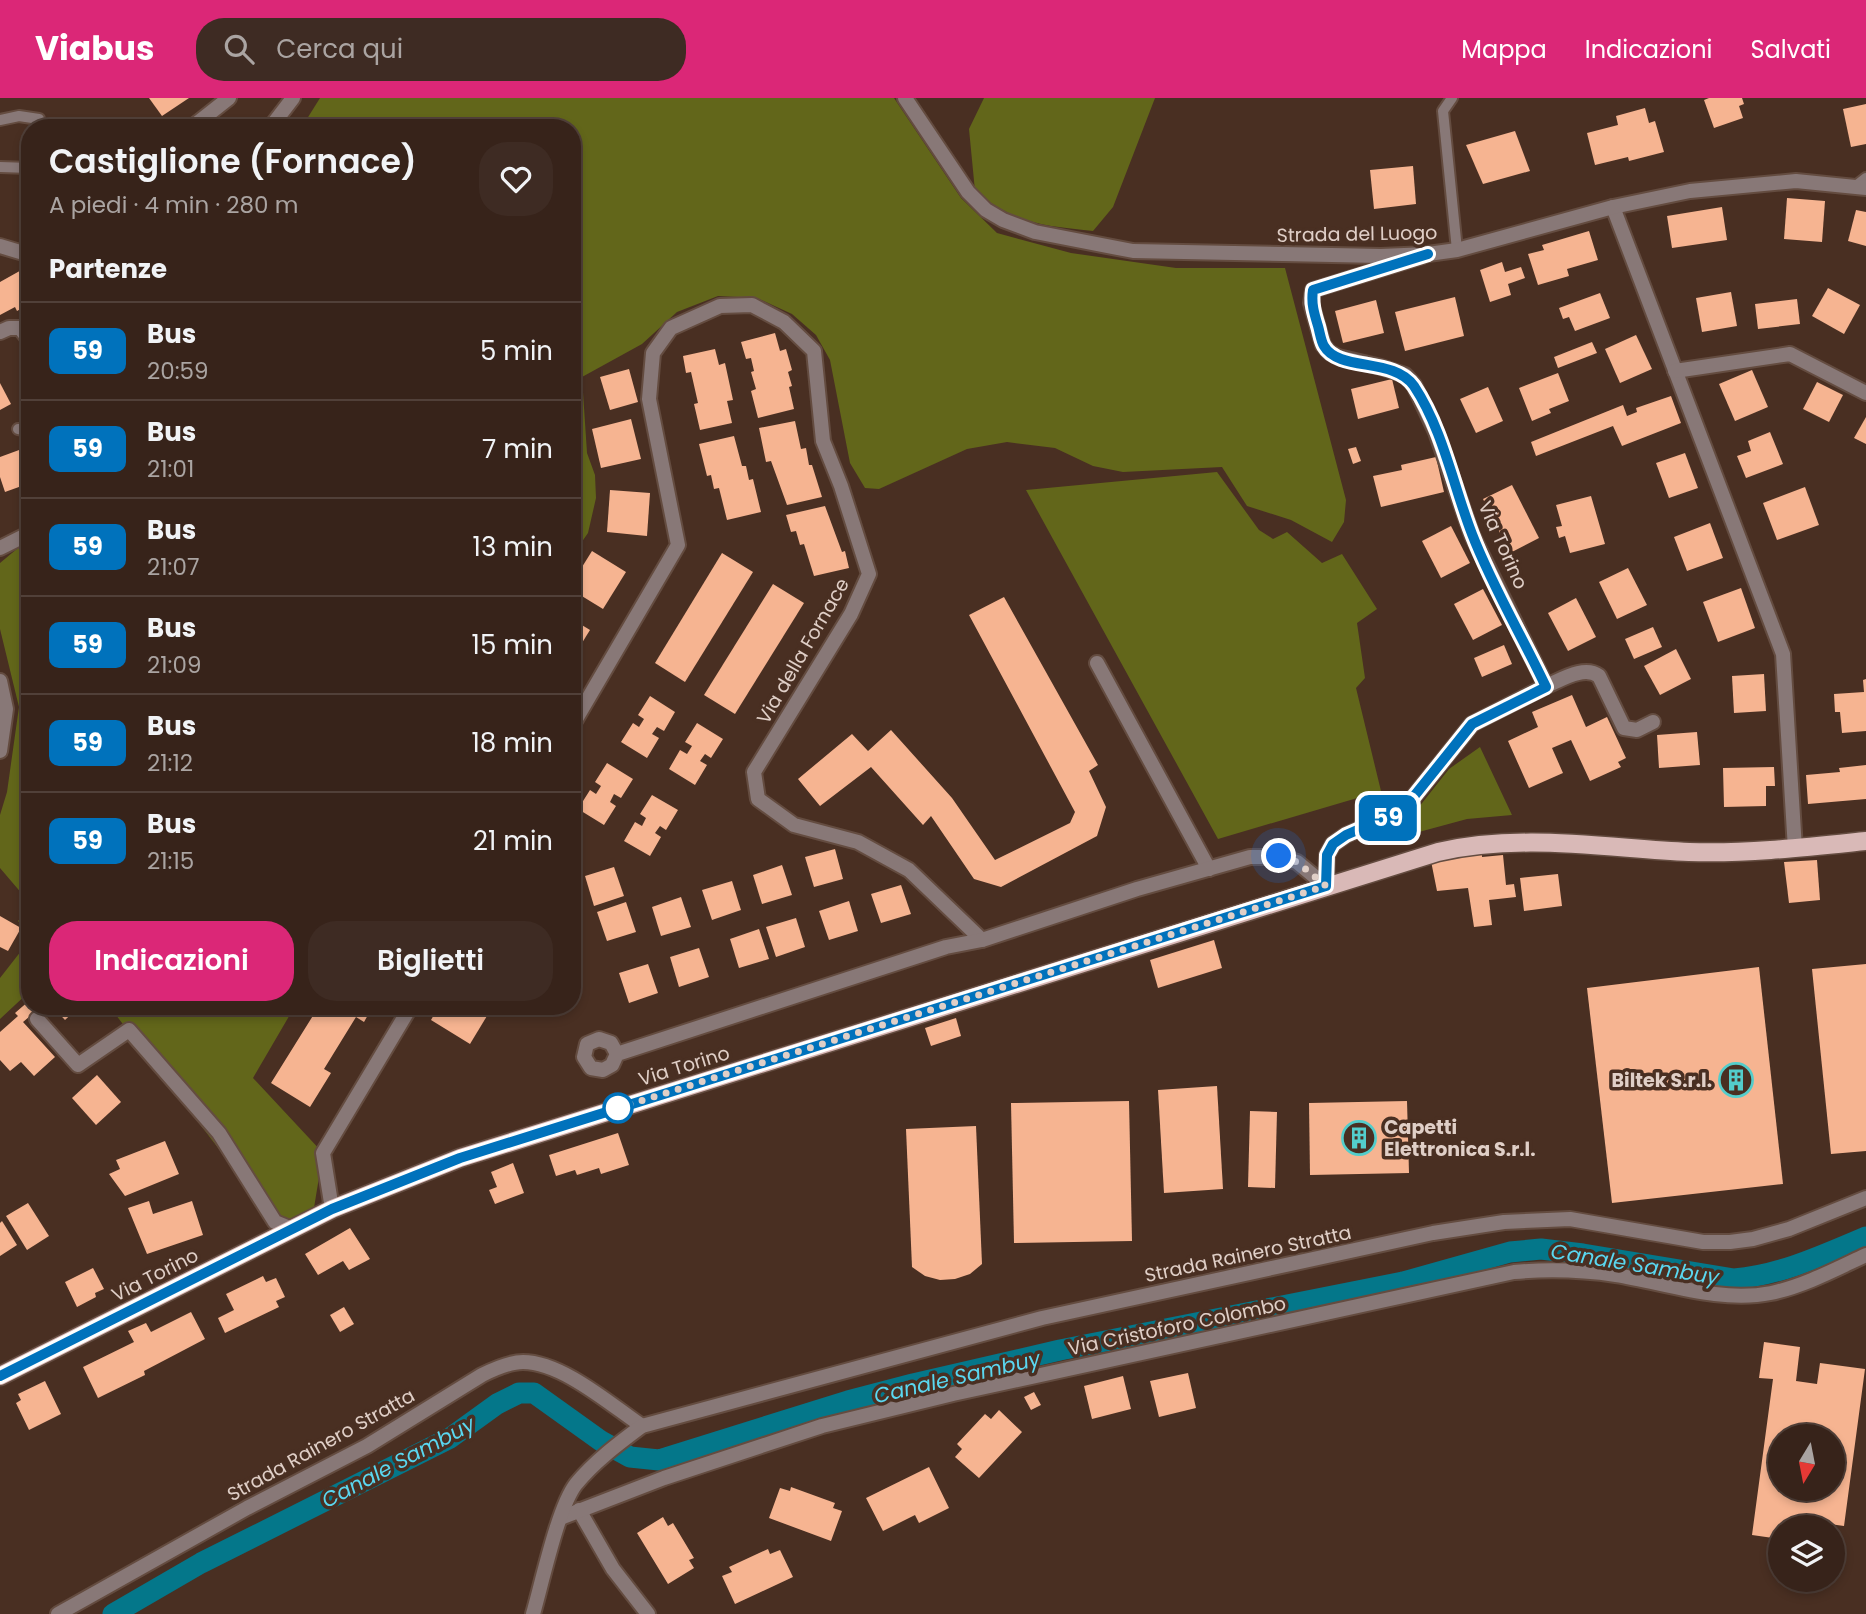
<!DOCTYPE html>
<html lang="it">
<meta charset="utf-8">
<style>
:root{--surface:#37231a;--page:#3e2b23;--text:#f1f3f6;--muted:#aaa4a2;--line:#514039;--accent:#db2777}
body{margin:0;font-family:Poppins,sans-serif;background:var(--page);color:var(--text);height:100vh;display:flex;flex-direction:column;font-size:26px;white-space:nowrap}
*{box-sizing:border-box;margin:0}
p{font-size:23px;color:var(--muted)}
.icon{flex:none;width:38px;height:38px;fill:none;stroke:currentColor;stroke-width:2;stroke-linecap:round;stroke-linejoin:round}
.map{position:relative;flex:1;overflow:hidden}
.details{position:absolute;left:21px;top:21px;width:560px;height:896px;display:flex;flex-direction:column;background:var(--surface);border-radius:28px;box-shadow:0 4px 10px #0003,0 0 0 2px var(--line)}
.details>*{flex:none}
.badge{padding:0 14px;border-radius:10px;font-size:24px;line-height:46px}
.needle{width:46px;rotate:190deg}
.tools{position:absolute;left:1768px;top:1326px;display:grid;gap:14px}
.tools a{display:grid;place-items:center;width:77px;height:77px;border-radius:50%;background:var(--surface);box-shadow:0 4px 10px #0003,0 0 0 2px var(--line);font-size:35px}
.you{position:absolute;width:35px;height:35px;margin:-18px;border:5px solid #fff;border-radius:50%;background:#1a73e8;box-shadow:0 0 0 10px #1a73e833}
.map>.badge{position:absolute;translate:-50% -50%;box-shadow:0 0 0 4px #fff}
h2{padding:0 28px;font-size:26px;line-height:63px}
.round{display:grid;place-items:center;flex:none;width:74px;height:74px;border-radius:28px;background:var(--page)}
.overview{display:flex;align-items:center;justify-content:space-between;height:119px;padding:0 28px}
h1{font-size:33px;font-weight:600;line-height:52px}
.cta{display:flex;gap:14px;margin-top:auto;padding:14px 28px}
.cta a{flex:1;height:80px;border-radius:28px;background:var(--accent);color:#fff;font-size:28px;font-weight:600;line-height:80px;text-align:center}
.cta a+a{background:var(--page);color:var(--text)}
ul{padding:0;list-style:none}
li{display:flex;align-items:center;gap:21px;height:98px;padding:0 28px;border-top:2px solid var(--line)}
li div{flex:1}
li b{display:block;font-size:26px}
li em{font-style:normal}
li .badge{min-width:77px;font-weight:700;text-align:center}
header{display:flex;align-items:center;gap:42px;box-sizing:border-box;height:98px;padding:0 35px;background:var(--accent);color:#fff}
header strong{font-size:33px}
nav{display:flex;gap:38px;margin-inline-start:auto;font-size:24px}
.search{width:490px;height:63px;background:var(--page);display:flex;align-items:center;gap:18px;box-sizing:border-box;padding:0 24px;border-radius:28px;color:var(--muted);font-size:26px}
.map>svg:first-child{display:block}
.green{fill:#62661a}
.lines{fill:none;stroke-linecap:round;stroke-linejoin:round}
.canal{stroke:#04778a;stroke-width:21}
.building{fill:#f6b491;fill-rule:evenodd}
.service-casing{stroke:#644c40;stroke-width:14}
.minor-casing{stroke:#644c40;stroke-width:18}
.tertiary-casing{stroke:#644c40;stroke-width:18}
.primary-casing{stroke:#644c40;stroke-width:21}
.service{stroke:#887877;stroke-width:10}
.minor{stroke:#887877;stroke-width:14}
.tertiary{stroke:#887877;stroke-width:14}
.primary{stroke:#d9b9b7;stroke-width:18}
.line-casing{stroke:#fff;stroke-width:16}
.line{stroke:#0072bc;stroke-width:10}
.walk{stroke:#e0cfc7;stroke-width:7;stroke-dasharray:0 12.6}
.stop-dot{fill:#fff;stroke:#0072bc;stroke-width:3.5}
.labels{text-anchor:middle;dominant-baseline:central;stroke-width:7;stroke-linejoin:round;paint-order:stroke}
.street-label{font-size:19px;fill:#e0cfc7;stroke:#492f22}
.poi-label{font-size:19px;font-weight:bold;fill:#e0cfc7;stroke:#492f22;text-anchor:end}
.water-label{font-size:21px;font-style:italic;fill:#5ad7f0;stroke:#492f22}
</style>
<header>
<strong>Viabus</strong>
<div class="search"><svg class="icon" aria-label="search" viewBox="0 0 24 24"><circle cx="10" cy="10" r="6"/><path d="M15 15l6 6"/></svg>Cerca qui</div>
<nav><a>Mappa</a><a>Indicazioni</a><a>Salvati</a></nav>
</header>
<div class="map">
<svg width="1866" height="1516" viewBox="0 0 1866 1516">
<rect width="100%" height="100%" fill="#492f22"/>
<!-- green -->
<g class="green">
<polygon points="320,0 894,0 961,100 997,135 1071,155 1176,170 1285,170 1346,402 1344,424 1332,444 1291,422 1247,408 1222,369 1123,374 1093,368 1055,350 1007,344 967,351 879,391 865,390 850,365 830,262 816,237 792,216 757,200 718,198 677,214 642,246 582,279 587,355 595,377 596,400 588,435 572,458 572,30 295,30 305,24"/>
<path d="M984 0H1155L1113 109 1093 133C1043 128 1016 126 975 93L969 31Z"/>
<polygon points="1217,374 1259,432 1273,441 1287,434 1322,465 1342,456 1377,511 1357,525 1365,580 1356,590 1381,693 1218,741 1026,392"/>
<polygon points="30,444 30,893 0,921 0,880 25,848 23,829 18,823 25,815 29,804 0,770 0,717 7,694 19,609 0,531 0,465 24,445"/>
<polygon points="1480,649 1512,717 1467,721 1419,734 1411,719 1449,671"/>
<polygon points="109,908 295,908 253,980 323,1055 312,1122 275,1124"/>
</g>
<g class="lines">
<!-- canal -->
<path class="canal" d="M113 1516 201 1465 450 1340 497 1306 519 1295H534L601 1343 630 1359 659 1362 848 1303 913 1286 1060 1252 1403 1184 1510 1154 1541 1151 1583 1156 1734 1181C1781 1177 1823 1157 1866 1139"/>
</g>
<!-- building -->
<g class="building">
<polygon points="149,0 189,0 162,18"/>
<polygon points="1709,0 1742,0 1744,6 1739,8 1743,20 1714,30 1704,2"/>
<polygon points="1866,6 1866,46 1851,49 1843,11"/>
<polygon points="1645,10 1649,25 1655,23 1664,54 1629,63 1628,59 1595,67 1587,35 1618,27 1616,18"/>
<polygon points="1515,33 1530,73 1483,86 1466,47"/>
<polygon points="1413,68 1416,106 1374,111 1370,72"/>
<polygon points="1787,100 1825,103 1822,144 1784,141"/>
<polygon points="1722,109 1727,142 1672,150 1667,118"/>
<polygon points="1856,112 1866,114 1866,148 1848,143"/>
<polygon points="1589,133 1598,162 1567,171 1569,178 1538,187 1528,156 1544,152 1542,147"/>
<polygon points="1502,164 1505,174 1521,169 1525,180 1508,186 1511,197 1490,204 1480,172"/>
<polygon points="25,170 30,179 30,206 17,213 15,209 0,217 0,184"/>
<polygon points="1828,190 1860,207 1844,236 1812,218"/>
<polygon points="1731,194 1737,228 1702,234 1696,200"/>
<polygon points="1600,195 1610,220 1575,233 1569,219 1563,221 1559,210"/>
<polygon points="1455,199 1464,238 1405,253 1395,214"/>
<polygon points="1797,201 1800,226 1758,231 1755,206"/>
<polygon points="1376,202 1384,235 1343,245 1335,213"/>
<polygon points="775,235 780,253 786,251 792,272 788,274 792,288 789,289 794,311 758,320 751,293 756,291 751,274 754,273 751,260 746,261 741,244"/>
<polygon points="1636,237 1652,271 1620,285 1605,251"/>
<polygon points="1592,244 1597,255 1558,270 1554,259"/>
<polygon points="715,251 719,267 725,265 733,302 727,303 732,325 700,332 694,306 698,305 691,274 686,275 683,258"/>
<polygon points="629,271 638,304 610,312 600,279"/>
<polygon points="1752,272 1768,309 1735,323 1719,286"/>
<polygon points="1558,275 1569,303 1549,311 1551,315 1532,323 1519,290"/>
<polygon points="1392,281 1399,310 1358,321 1351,291"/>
<polygon points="1817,284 1843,297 1829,324 1803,311"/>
<polygon points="0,285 11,306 0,312"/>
<polygon points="1488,289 1503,323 1476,335 1460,301"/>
<polygon points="1671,298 1681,325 1622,348 1613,328 1536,358 1531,344 1623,307 1627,318 1637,314 1636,310"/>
<polygon points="1866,319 1866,346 1854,340"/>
<polygon points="631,321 641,361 601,370 592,331"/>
<polygon points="795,323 801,351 806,350 809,367 812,367 822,399 787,407 771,363 766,364 759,330"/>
<polygon points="1770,334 1783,366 1746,380 1737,358 1751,353 1748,343"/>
<polygon points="734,338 742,368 746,368 749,382 753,381 761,414 727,422 719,390 714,391 711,377 707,378 699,346"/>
<polygon points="30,348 30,385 5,394 0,379 0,359"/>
<polygon points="1356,349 1361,363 1353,366 1348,351"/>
<polygon points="1685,355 1698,390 1669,400 1656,365"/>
<polygon points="1436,359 1444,394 1381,409 1373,378 1402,372 1401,367"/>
<polygon points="1512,387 1539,440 1510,455 1483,401"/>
<polygon points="1805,389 1819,427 1777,442 1763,405"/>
<polygon points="610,392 650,395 647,438 607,434"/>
<polygon points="1591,398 1605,446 1570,455 1565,438 1559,440 1556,429 1562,428 1556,407"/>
<polygon points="825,408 842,454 845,453 849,470 814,478 804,446 800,447 796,433 791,434 786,417"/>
<polygon points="1710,425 1723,460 1687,473 1674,439"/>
<polygon points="1451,428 1470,465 1441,480 1422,443"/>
<polygon points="592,453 626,474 603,511 572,492 572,485"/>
<polygon points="722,455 753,474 685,584 655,565"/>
<polygon points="1628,470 1647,507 1617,521 1599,484"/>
<polygon points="773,486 804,505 735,616 704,597"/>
<polygon points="1741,490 1755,530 1718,544 1703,504"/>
<polygon points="1483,491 1502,527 1473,542 1454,506"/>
<polygon points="1004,499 1098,667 1089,673 1106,709 1097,738 1001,789 974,781 931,718 923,727 871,669 820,708 798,681 852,636 868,653 891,632 952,700 995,762 1070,725 1075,714 969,517"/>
<polygon points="1576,500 1596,539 1568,553 1548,515"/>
<polygon points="572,521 590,532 572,561"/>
<polygon points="1653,529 1662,549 1634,561 1625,541"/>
<polygon points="1504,547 1512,566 1482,579 1474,560"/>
<polygon points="1676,551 1691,581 1660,597 1644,568"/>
<polygon points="1764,576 1766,613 1734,615 1732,578"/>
<polygon points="1866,581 1866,633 1842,635 1840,614 1835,614 1834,596 1864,594 1863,582"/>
<polygon points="1572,597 1586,629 1607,619 1626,660 1618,664 1621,669 1590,683 1571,642 1552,650 1563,675 1529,690 1508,643 1538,629 1532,614"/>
<polygon points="650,598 675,614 664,633 657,629 652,636 659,640 647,660 621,644 633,625 639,629 644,621 638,617"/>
<polygon points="697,625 723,641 711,660 705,656 700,663 707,667 695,687 669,671 680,652 687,656 692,648 685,644"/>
<polygon points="1697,634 1700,667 1659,670 1657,637"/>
<polygon points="607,665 633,681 621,700 614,696 610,704 616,708 604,727 578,711 590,692 596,696 601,688 595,684"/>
<polygon points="1866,667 1866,701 1808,706 1806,677 1840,674 1839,670"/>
<polygon points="1774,669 1775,688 1766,688 1766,708 1724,709 1723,670"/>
<polygon points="652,697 678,712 666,732 660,728 655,735 661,739 650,758 624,743 635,724 642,728 646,720 640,716"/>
<polygon points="835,751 843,781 814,789 805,759"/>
<polygon points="1482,756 1482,759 1503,757 1506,787 1514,786 1516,799 1489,802 1492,827 1474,829 1468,790 1437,793 1431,763"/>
<polygon points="1817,762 1820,802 1789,805 1784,764"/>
<polygon points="782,767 792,797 762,806 753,777"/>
<polygon points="614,769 624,798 594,808 585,778"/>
<polygon points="1558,776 1562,808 1524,813 1520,780"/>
<polygon points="732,783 741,812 712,822 702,792"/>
<polygon points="901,787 911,816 881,825 871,796"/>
<polygon points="681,799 691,829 661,838 652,809"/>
<polygon points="849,803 858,833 829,842 819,813"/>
<polygon points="626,804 636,834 607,843 597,814"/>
<polygon points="0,818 21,830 8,853 0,849"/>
<polygon points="796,820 805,849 776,859 766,829"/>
<polygon points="759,831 769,861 739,870 730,841"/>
<polygon points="1214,842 1222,870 1158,890 1150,862"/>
<polygon points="699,850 709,879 679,889 670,859"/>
<polygon points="648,866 658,895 629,905 619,875"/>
<polygon points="1866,866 1866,1053 1831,1056 1812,871"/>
<polygon points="1759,869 1783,1086 1612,1105 1587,890"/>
<polygon points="30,902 30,908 42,908 23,924 55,959 34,978 21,964 10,973 0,962 0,934 18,918 15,915"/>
<polygon points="52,908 80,908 65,922"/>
<polygon points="319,908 373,908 364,924 356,919 324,971 331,975 310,1009 271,985"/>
<polygon points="439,908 493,908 470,946 431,922"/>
<polygon points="956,920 961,938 931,948 925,930"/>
<polygon points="97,977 121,1004 96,1027 72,1000"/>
<polygon points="1217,988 1223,1091 1164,1095 1158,992"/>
<polygon points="1129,1003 1132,1143 1014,1145 1011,1005"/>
<polygon points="1407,1003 1409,1075 1310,1077 1309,1005"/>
<polygon points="1250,1013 1277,1014 1275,1090 1248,1089"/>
<polygon points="976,1028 982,1166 970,1176 955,1181 940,1182 925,1178 912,1169 906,1031"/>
<polygon points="618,1035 629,1067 601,1076 599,1070 577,1077 575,1072 556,1078 549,1057"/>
<polygon points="165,1043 179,1076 125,1098 109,1076 120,1071 116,1062"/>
<polygon points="513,1065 524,1095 495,1106 489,1092 497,1089 491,1074"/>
<polygon points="149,1103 153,1116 192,1103 203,1137 147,1156 128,1110"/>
<polygon points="28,1105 49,1138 27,1152 6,1118"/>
<polygon points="2,1123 17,1147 0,1158 0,1125"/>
<polygon points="350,1130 370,1161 349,1172 343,1163 318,1177 305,1156"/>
<polygon points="93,1170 104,1191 95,1195 96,1199 77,1209 65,1184"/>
<polygon points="263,1178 266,1184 276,1180 285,1199 276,1203 279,1209 225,1235 218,1220 234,1212 226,1196"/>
<polygon points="344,1209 354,1226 340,1234 330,1217"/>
<polygon points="191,1214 205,1241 144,1273 145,1277 98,1300 83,1269 134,1244 128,1233 146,1225 151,1234"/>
<path d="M1764 1244 1800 1249 1796 1283 1817 1286 1820 1265 1865 1271 1844 1428 1801 1422 1800 1430H1780V1441L1752 1437 1773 1281 1759 1280ZM1780 1339H1832V1391H1780Z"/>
<polygon points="1188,1275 1196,1310 1159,1319 1150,1283"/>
<polygon points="1123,1278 1131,1311 1092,1321 1084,1288"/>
<polygon points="45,1283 61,1316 29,1332 16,1305 21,1302 18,1296"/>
<polygon points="1034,1294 1041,1307 1031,1312 1024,1299"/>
<polygon points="999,1312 1022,1334 979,1380 955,1359 962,1351 957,1346 985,1316 991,1321"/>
<polygon points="929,1369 949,1410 919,1425 915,1417 883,1433 866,1400"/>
<polygon points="791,1389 835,1405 833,1410 842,1413 831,1443 769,1420 780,1390 790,1393"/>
<polygon points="663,1419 668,1428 673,1425 694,1460 689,1462 694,1470 668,1486 637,1435"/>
<polygon points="768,1451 770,1456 780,1452 793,1479 735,1506 722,1478 732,1474 729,1469"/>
</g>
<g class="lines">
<!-- service casing -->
<g class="service-casing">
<g id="service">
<polyline points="1452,0 1443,13 1457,152"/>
<polyline points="0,22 19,18 39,21 40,30"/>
<polyline points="0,69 30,70"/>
<polyline points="1857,87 1866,80"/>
<polyline points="18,331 30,333"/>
</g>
</g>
<!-- minor casing -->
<g class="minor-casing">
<g id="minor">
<polyline points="191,30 229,0"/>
<polyline points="270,30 293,0"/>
<polyline points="1613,109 1783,556 1795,751"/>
<polyline points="0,148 30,157"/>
<polyline points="0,234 9,230 20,230 30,243"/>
<polyline points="1675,273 1790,256 1866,295"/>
<polyline points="0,450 30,435"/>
<polyline points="1097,565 1209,771"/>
<polyline points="0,583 6,611 0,653"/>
<path d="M1546 588C1561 582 1584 567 1599 578L1624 630 1637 632 1653 624"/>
<polyline points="572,628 678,447 649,301 653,255 671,230 720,208 752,207 784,224 814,253 823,343 841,388 869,476 851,516 754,674 758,701 794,727 858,744 909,772 982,842"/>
<polyline points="1326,788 1327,757 1333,746 1346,737 1403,712 1472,626 1546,588 1472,437 1436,334 1414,287 1405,277 1381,269 1338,259 1329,254 1323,247 1311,205 1313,192 1423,158"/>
<polyline points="37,921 78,967 129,932 219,1035 275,1124 292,1131"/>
<polyline points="617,956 611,945 599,941 587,946 584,959 591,970 603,972 612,967 617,956 946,849 982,842 1137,791 1250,759 1279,759 1297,764 1326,788"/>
<polyline points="332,1111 323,1055 411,908"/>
<polyline points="579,1412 613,1471 648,1516"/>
<path d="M563 1419 664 1380 822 1328 953 1296 1514 1174C1549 1171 1582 1172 1616 1177 1666 1185 1720 1205 1771 1195 1804 1188 1836 1171 1866 1157"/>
<path d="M58 1516 247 1410 367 1348 482 1277C494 1271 509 1264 523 1264 562 1264 611 1307 642 1328"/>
<path d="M533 1516C542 1485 558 1409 576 1386 595 1363 618 1346 642 1328L1042 1220 1433 1135 1504 1124 1570 1121 1703 1144H1730L1753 1141 1789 1131 1866 1100"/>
</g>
</g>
<!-- tertiary casing -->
<g class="tertiary-casing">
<polyline id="tertiary" points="905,0 968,94 986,112 1003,122 1035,134 1133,153 1381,158 1428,156 1457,152 1613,109 1690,93 1796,83 1866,90"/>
</g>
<!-- primary casing -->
<g class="primary-casing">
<path id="primary" d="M0 1278 332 1111 460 1060 1438 754C1521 735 1605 750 1689 754 1748 756 1808 749 1866 743"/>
</g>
<!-- service -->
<use href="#service" class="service"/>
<!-- minor -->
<use href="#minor" class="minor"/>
<!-- tertiary -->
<use href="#tertiary" class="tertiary"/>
<!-- primary -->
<use href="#primary" class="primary"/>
</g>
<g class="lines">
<!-- line casing -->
<g class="line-casing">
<path id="line" d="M0 1278 332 1111 460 1060 1326 788 1327 757 1333 746 1346 737 1403 712 1472 626 1546 589C1522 538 1492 488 1472 436 1453 387 1443 332 1414 288 1394 259 1339 274 1324 248 1321 243 1320 235 1318 228 1314 215 1311 205 1313 192L1428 156"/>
</g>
<!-- line -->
<use href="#line" class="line"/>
<!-- walk -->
<polyline class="walk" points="618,1010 1326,788 1297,764 1279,758"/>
</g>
<!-- icons -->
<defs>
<g id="building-ring" transform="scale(1.75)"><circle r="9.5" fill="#492f22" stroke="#53cdcb" stroke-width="1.5"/><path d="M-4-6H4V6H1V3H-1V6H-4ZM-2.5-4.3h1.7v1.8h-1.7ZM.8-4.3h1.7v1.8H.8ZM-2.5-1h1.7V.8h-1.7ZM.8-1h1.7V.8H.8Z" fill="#53cdcb"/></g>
</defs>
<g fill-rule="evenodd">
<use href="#building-ring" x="1736" y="982"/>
<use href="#building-ring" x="1359" y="1040"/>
</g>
<!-- markers -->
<circle class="stop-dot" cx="618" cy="1010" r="14"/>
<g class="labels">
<!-- street labels -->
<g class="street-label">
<text transform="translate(1357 136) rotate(-1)">Strada del Luogo</text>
<text transform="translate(1503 447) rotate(66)">Via Torino</text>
<text transform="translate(803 553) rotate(-60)">Via della Fornace</text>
<text transform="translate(684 968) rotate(-17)">Via Torino</text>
<text transform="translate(1248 1156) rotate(-12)">Strada Rainero Stratta</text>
<text transform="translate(155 1177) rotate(-27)">Via Torino</text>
<text transform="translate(1177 1228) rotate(-12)">Via Cristoforo Colombo</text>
<text transform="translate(321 1347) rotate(-29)">Strada Rainero Stratta</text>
</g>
<!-- poi labels -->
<g class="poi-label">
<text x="1712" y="982">Biltek S.r.l.</text>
<text x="1384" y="1029" text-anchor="start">Capetti<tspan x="1384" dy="22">Elettronica S.r.l.</tspan></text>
</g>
<!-- water labels -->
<g class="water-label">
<text transform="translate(1635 1166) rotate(9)">Canale Sambuy</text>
<text transform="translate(957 1279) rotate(-13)">Canale Sambuy</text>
<text transform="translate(398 1364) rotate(-28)">Canale Sambuy</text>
</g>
</g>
</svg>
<div class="tools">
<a><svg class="needle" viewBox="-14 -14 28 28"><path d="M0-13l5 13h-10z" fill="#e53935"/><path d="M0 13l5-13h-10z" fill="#aaa4a2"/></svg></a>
<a><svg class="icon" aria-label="layers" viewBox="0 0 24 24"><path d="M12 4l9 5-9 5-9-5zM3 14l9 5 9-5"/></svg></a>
</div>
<div class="you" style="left:1279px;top:758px"></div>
<b class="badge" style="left:1388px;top:720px;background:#0072bc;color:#fff">59</b>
<section class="details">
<div class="overview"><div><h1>Castiglione (Fornace)</h1><p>A piedi · 4 min · 280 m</p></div><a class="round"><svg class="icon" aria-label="heart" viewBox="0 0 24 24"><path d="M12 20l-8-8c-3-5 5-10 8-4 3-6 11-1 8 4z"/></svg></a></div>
<h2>Partenze</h2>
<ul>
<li><span class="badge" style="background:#0072bc;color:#fff">59</span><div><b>Bus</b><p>20:59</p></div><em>5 min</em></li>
<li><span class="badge" style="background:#0072bc;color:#fff">59</span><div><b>Bus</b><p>21:01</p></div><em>7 min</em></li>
<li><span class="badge" style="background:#0072bc;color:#fff">59</span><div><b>Bus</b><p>21:07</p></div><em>13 min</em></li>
<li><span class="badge" style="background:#0072bc;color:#fff">59</span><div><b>Bus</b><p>21:09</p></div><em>15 min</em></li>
<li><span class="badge" style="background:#0072bc;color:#fff">59</span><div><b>Bus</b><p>21:12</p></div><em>18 min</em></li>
<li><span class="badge" style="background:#0072bc;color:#fff">59</span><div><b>Bus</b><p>21:15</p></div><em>21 min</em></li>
</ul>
<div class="cta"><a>Indicazioni</a><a>Biglietti</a></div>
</section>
</div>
